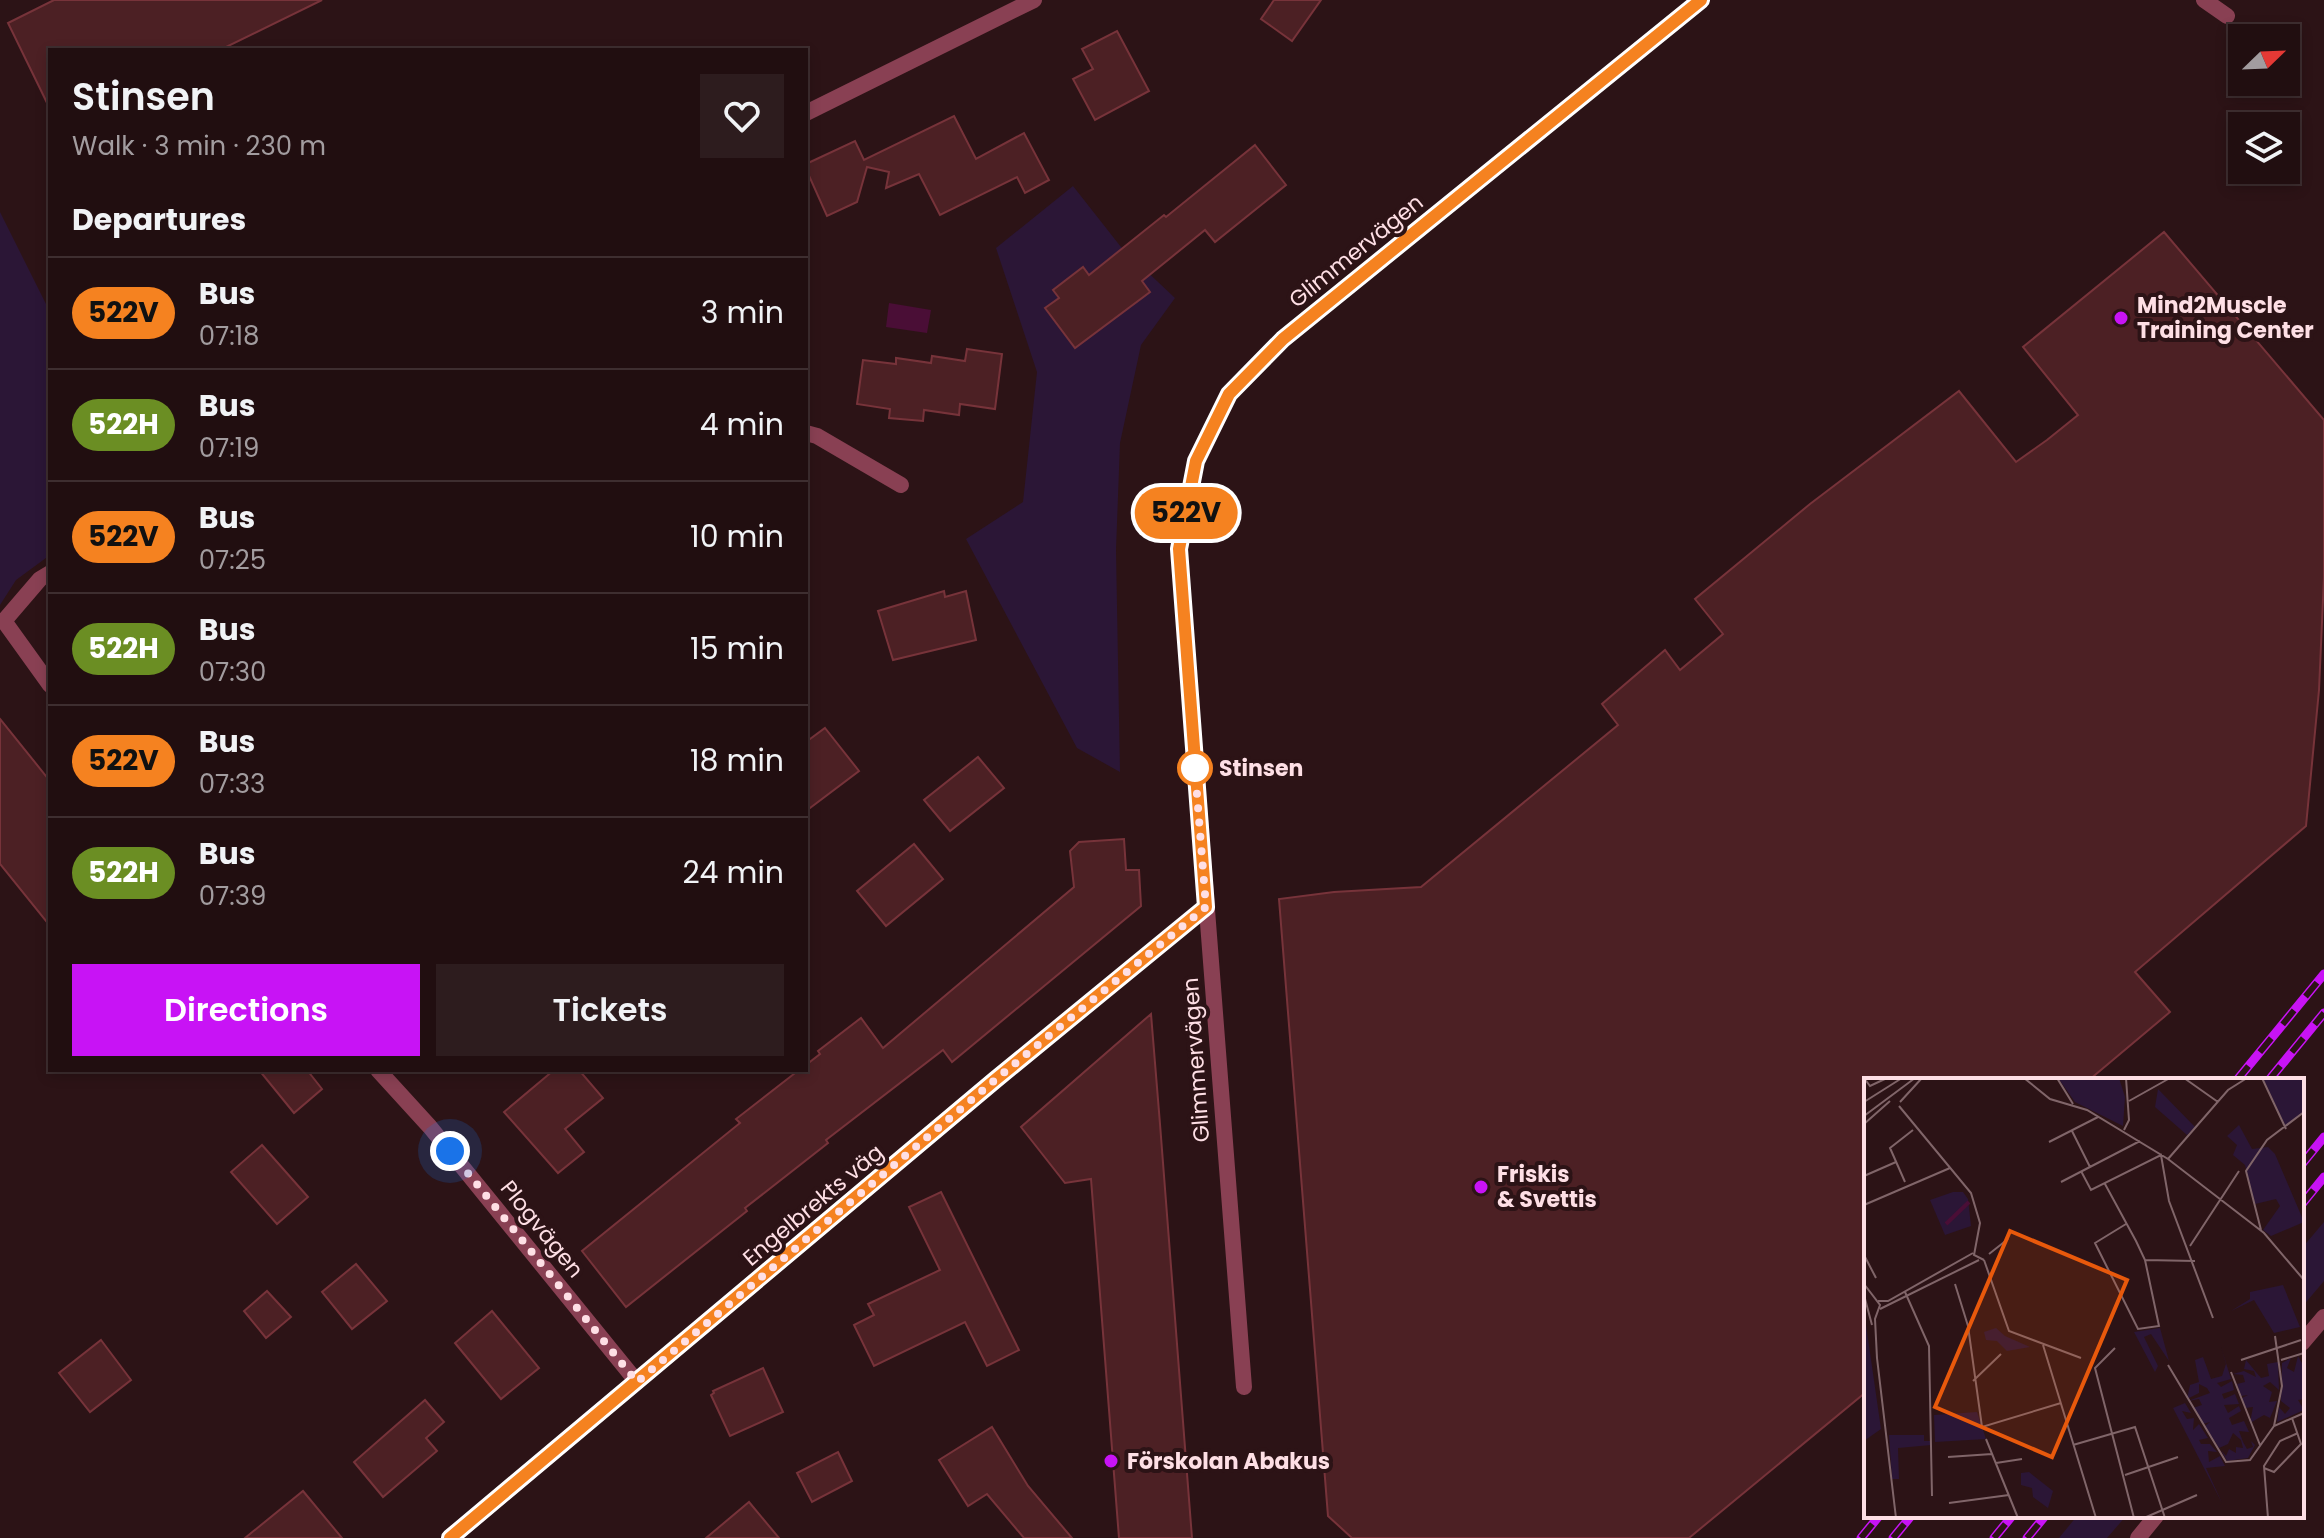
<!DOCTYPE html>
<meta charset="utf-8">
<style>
:root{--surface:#210e10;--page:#2d1c1e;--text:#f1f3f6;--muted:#a29c9f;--line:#3e2e30;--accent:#c813f5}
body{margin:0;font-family:Poppins,sans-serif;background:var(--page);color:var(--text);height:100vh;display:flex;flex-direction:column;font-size:30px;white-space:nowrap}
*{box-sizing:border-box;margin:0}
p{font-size:26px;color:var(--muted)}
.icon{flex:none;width:44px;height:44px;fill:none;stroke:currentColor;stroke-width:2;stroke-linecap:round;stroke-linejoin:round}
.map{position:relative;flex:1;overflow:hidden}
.side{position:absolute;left:48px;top:48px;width:760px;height:1024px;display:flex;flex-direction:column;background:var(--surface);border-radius:0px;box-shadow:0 4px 12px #0003,0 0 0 2px var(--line)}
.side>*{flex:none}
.badge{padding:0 16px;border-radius:26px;font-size:28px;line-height:52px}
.needle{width:52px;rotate:67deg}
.fabs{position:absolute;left:2228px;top:24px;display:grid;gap:16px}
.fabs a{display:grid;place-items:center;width:72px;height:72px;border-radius:0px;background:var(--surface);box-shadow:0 4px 12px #0003,0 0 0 2px var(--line);font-size:40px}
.you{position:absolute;width:40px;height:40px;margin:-20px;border:6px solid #fff;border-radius:50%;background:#1a73e8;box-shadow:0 0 0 12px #1a73e833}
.map>.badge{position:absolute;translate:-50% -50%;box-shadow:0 0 0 4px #fff}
h2{padding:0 24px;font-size:30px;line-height:72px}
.round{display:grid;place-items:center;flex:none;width:84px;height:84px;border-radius:0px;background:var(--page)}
.summary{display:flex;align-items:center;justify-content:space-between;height:136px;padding:0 24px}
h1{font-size:38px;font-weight:600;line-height:60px}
.action{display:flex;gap:16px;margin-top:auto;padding:16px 24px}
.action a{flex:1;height:92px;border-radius:0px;background:var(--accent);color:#fff;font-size:32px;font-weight:600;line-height:92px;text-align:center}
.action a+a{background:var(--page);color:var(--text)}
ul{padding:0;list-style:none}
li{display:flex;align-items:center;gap:24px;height:112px;padding:0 24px;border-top:2px solid var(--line)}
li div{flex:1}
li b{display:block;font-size:30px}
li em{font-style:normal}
li .badge{min-width:88px;font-weight:700;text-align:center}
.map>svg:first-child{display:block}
.green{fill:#2b1636}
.water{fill:#4a0e36}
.building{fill:#4c2024;stroke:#77333a;stroke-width:2}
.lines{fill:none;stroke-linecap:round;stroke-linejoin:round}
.minor{stroke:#894053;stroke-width:16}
.rail-casing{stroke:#c813f5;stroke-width:9}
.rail{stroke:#2c1316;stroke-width:6;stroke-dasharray:18;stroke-linecap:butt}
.line-casing{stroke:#fff;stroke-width:18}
.line{stroke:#f58220;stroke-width:12}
.walk{stroke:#fedfe5;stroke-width:8;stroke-dasharray:0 14.4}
.poi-dot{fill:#c813f5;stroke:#2c1316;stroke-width:3}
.stop-dot{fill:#fff;stroke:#f58220;stroke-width:4}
.labels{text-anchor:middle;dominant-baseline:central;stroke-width:8;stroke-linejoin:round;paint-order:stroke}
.street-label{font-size:22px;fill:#fedfe5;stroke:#2c1316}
.poi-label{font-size:22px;font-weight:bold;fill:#fedfe5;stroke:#2c1316;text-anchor:start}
.stop-label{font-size:22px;font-weight:bold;fill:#fedfe5;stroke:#2c1316;text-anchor:start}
.inset-river{fill:none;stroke:#4a0e36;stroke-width:4}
.inset-road{fill:none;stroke:#806569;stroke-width:2}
.view{fill:#e8590c;fill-opacity:0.15;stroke:#e8590c;stroke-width:4}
.inset-edge{fill:none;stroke:#fedfe5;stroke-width:4}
</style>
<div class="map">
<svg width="2324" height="1538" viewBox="0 0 2324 1538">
<rect width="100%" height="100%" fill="#2c1316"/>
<!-- green -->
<g class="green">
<polygon points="1073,186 1121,247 1175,298 1141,345 1120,443 1116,550 1120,772 1077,748 966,539 1023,502 1037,372 996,248"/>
<polygon points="0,212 50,312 50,555 16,580 0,605"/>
<polygon points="2324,1222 2324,1281 2302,1307 2302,1248"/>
<polygon points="2077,1516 2126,1516 2107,1538 2059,1538"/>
</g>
<!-- water -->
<polygon class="water" points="889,303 931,310 927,333 886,327"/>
<!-- building -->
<g class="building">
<polygon points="54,0 322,0 220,50 50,50 50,109 8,23"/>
<polygon points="1274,0 1321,0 1292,41 1261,19"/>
<polygon points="1117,31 1149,91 1095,120 1073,79 1093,69 1082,49"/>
<polygon points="954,116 976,159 1024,133 1049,180 1025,193 1017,177 940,215 919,174 886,188 889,172 867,167 857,202 827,216 806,169 806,164 855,141 864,160"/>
<polygon points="1255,145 1286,185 1215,242 1205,230 1142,281 1150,292 1075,348 1045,308 1059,298 1053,290 1083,267 1089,275 1164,215 1166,217"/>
<polygon points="2164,232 2324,420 2324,577 2319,690 2306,826 2135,972 2170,1012 2089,1080 1866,1080 1866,1392 1689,1538 1352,1538 1328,1516 1279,899 1334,892 1421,887 1618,725 1602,704 1665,650 1680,670 1723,634 1695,599 1810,504 1959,391 2016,462 2047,440 2078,415 2023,347"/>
<polygon points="967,349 1002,354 995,409 960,404 959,415 924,410 923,421 889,418 890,409 857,404 863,360 896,364 896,358 931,363 932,356 965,361"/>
<polygon points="944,591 945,597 966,591 976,640 893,660 878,611"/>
<polygon points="0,719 50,781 50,926 0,864"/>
<polygon points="825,728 859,771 806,811 806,742"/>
<polygon points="978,757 1004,788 950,831 924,800"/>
<polygon points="1124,839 1126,870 1139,870 1141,906 952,1062 943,1050 826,1140 828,1143 745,1208 747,1211 626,1307 582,1251 740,1123 736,1119 799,1070 806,1070 806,1065 820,1054 818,1051 861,1018 883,1048 1074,887 1070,851 1079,842"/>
<polygon points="914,844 943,879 886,926 857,891"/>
<polygon points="1151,1014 1160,1124 1192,1538 1119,1538 1091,1179 1065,1183 1021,1127"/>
<polygon points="259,1070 307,1070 322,1089 294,1113"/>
<polygon points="554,1070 579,1070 603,1098 565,1129 584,1152 558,1173 504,1112"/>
<polygon points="262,1145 308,1197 277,1224 231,1172"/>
<polygon points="941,1192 1019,1350 987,1366 965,1322 874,1366 854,1325 874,1315 868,1304 940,1270 909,1207"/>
<polygon points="356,1264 387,1301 352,1329 322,1292"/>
<polygon points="267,1291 291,1317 266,1338 244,1311"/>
<polygon points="492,1311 539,1368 501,1399 455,1343"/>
<polygon points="101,1340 131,1380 90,1412 59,1373"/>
<polygon points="763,1368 783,1412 730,1436 711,1395 714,1393 713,1391"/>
<polygon points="425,1400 444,1422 426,1438 437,1451 383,1497 354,1462"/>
<polygon points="992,1427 1028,1486 1072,1538 1024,1538 987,1494 968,1506 939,1460"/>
<polygon points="838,1452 852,1481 812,1502 797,1473"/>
<polygon points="303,1491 342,1538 245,1538"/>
<polygon points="749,1502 779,1538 706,1538"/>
</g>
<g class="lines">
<!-- minor -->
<g class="minor">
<polyline points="2204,0 2227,16"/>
<polyline points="806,113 1034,0"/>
<polyline points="806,433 817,436 901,485"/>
<polyline points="50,573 40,579 4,621 50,685"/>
<polyline points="378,1070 430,1127 637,1382"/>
<polyline points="2302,1343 2324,1317"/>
<polyline points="1244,1387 1179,549 1196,461 1229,394 1283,339 1701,0"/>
<polyline points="451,1538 977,1095 1206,907"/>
<polyline points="2138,1538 2156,1516"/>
</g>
<!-- rail casing -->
<g class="rail-casing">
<g id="rail">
<polyline points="2237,1080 2324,974"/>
<polyline points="2269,1080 2324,1013"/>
<polyline points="2302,1164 2324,1137"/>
<polyline points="2302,1204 2324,1177"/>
<polyline points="1861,1538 1879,1516"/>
<polyline points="1893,1538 1911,1516"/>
<polyline points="1994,1538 2012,1516"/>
<polyline points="2027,1538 2045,1516"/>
</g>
</g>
<!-- rail -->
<use href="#rail" class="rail"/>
</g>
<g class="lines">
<!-- line casing -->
<g class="line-casing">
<polyline id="line" points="450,1538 995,1080 1206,907 1179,549 1196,461 1229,394 1283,339 1701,0"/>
</g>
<!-- line -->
<use href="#line" class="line"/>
<!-- walk -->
<polyline class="walk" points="450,1151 637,1382 995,1080 1206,907 1194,757 1195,768"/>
</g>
<!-- markers -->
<g class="poi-dot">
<circle cx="2121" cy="318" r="8"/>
<circle cx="1481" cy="1187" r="8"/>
<circle cx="1111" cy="1461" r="8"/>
</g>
<circle class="stop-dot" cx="1195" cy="768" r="16"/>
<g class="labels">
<!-- street labels -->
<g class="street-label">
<text transform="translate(1356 251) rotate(-39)">Glimmervägen</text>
<text transform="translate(1196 1060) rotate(-94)">Glimmervägen</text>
<text transform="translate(813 1205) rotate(-40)">Engelbrekts väg</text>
<text transform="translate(542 1229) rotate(51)">Plogvägen</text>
</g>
<!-- poi labels -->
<g class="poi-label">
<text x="2137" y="305">Mind2Muscle<tspan x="2137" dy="25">Training Center</tspan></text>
<text x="1497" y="1174">Friskis<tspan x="1497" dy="25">&amp; Svettis</tspan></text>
<text x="1127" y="1461">Förskolan Abakus</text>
</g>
<!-- stop labels -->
<g class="stop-label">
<text x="1219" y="768">Stinsen</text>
</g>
</g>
<!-- overview -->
<g transform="translate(1864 1078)">
<rect width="440" height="440" fill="#2c1316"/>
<path d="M194 0H255L261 19 259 48 211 24ZM399 0H440V33L422 49ZM294 11 331 49 323 57 291 29ZM375 47 388 71 404 69 411 76 440 144 407 158 399 152 416 128 412 121 391 126 381 87 369 77 373 67 363 58ZM89 114H99L104 121 107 148 81 157 66 122ZM419 207 436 249 410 255 390 222 367 233 386 221V214ZM1 240 17 351 0 363V240ZM132 250 141 258 166 269 143 273 133 263 122 262 120 254ZM296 250 305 283 287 256 280 259 294 288 291 294 270 254ZM357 269 367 301 353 305 357 309 368 303 370 312 358 316 360 321 371 316 375 326 360 327 364 335 375 328 377 333 365 340 368 347 380 343 385 354 375 353 379 364 383 371 389 369 387 363 391 367 384 380 363 383 357 372 362 378 365 371 372 375V369L379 370 377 362 369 355 364 366 355 370 341 348 346 344 339 346 329 330 338 327 335 321 324 323 346 315 343 310 335 306V315L323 321 326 307 335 304 331 282 339 279 347 301 358 298 362 286ZM434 278 440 289V321L434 322 440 332 413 344 415 329 421 336 426 330 417 323 418 285 427 280 423 290 430 294ZM382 282 397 300 405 298 403 286 414 284 415 312 406 304 399 308 408 314 405 324 413 323 406 340 400 337 386 345 389 329 381 330 378 320 384 317 377 318 373 306 381 304 379 297 369 296 380 293 392 299 390 293 380 291ZM321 325 327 335 318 333 323 341 330 340 329 352 335 346 344 360 335 362 337 366H346L353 374 344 373 345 384 356 378 361 388 342 390 358 425 309 330ZM113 334 122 361 71 364 70 337ZM25 357H60V363H67V367L34 370 35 401H28ZM165 394 189 413 184 430 169 419 168 410 157 407V395Z" fill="#2b1636"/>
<path class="inset-river" d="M82 146 105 124"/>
<path class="inset-road" d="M0 0 6 8 23 0M160 0 186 21 223 32 304 81 400 155 440 202M193 0 209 26M320 0 354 24M398 0 422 51M265 23 306 0M0 24 38 0M36 24 58 0M35 28 107 115 116 145 110 177 120 182M0 38 51 0M0 46 26 23M260 52 265 42 262 0M208 53 226 89M185 64 234 39M304 81 364 12 383 0M217 93 227 112 297 77 305 123 349 240M0 98 32 84M41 104 26 70 49 52M197 104 276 63M241 106 272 163 281 182 295 248 274 251 231 165 262 146M0 127 86 90M397 152 382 93 403 62 440 34M326 168 375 93M125 176 144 161M0 177 12 200M120 182 145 253 217 280M281 182 331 183M0 206 16 227 11 241 13 280 32 440M91 206 104 248 118 349 197 325M41 214 65 268 68 418M0 217 8 247M14 223H24L109 175M16 231 115 182M179 267 232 440M251 270 231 290 270 440M377 282 437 262M417 282 440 275M304 287 362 384 386 382 410 348 440 335M367 294 396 367M109 303 137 276M410 348 418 308 411 258M122 361 154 440M209 367 271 349 301 440M84 379 128 376M132 385 158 381M400 390 410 394 437 366 428 340M261 397 314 379M85 425 145 417M280 440 333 417M404 440 400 388 416 363 434 355"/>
<path class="view" d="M146 153 263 202 188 379 71 329Z"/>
<rect width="440" height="440" class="inset-edge"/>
</g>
</svg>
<div class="fabs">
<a><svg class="needle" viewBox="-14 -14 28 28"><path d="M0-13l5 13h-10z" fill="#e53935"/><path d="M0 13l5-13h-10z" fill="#a29c9f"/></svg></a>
<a><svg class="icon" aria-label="layers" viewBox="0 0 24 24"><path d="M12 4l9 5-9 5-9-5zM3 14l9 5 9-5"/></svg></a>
</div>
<div class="you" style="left:450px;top:1151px"></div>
<b class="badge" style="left:1186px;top:513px;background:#f58220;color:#111">522V</b>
<section class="side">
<div class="summary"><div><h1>Stinsen</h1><p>Walk · 3 min · 230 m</p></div><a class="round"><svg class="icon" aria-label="heart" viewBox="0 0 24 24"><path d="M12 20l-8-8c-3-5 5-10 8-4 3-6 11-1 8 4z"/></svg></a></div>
<h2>Departures</h2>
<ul>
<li><span class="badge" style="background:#f58220;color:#111">522V</span><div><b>Bus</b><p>07:18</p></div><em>3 min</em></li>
<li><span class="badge" style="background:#6b8e23;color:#fff">522H</span><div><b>Bus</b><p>07:19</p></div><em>4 min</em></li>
<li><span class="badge" style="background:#f58220;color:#111">522V</span><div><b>Bus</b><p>07:25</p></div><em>10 min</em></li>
<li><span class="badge" style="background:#6b8e23;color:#fff">522H</span><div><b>Bus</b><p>07:30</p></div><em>15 min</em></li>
<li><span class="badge" style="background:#f58220;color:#111">522V</span><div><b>Bus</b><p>07:33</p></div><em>18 min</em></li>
<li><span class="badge" style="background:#6b8e23;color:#fff">522H</span><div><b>Bus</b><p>07:39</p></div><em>24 min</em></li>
</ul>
<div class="action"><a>Directions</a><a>Tickets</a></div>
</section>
</div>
